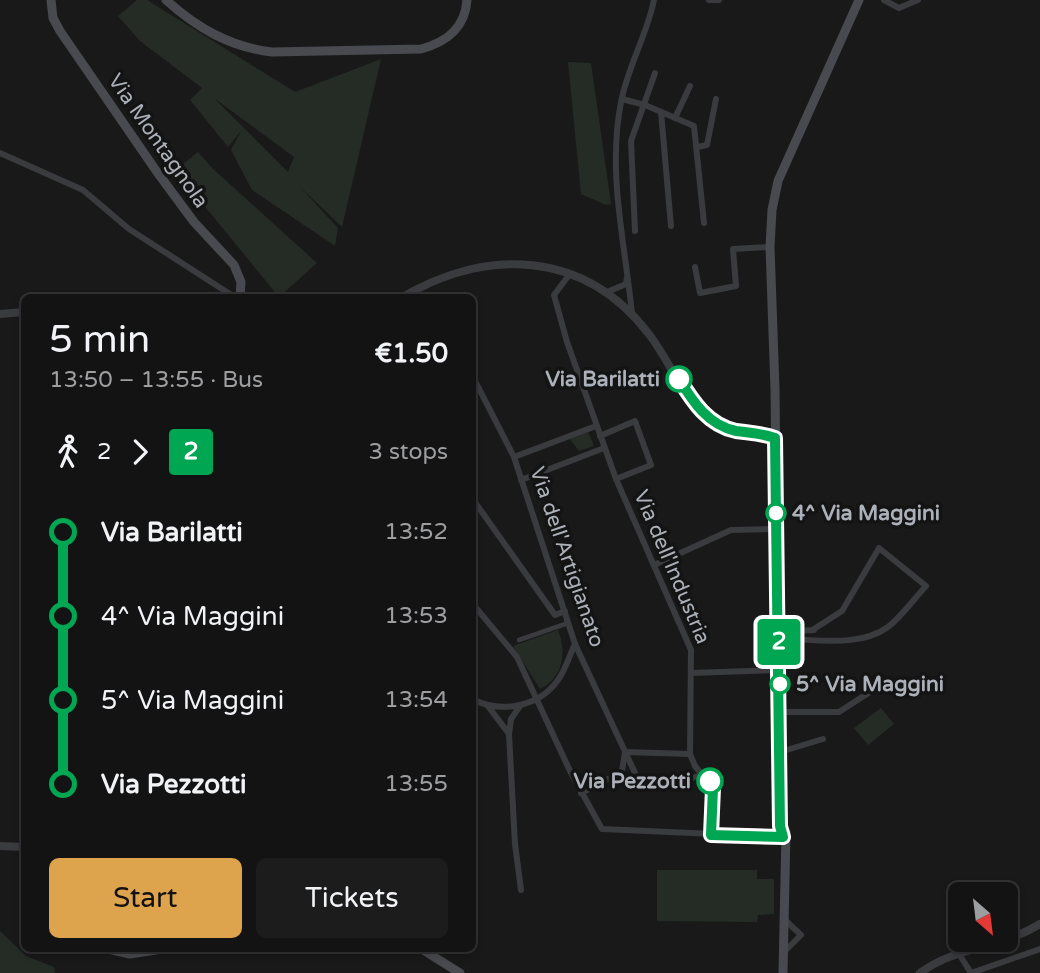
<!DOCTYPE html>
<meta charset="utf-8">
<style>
:root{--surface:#131314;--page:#1c1c1d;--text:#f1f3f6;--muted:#9d9ea0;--line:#323234;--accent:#dea34d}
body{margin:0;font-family:"Varela Round",sans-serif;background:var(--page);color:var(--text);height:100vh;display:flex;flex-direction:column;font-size:26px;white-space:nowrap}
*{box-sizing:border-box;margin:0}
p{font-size:23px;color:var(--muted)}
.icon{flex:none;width:38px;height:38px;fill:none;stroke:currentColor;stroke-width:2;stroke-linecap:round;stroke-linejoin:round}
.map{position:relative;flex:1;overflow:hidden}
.sheet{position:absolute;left:21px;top:294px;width:455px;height:658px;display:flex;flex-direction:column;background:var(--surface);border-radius:10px;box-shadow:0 4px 10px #0003,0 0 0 2px var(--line)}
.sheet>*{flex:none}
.badge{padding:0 14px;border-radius:5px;font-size:24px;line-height:46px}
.needle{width:46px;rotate:152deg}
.tools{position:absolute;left:948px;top:882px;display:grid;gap:14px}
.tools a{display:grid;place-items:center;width:70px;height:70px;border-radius:10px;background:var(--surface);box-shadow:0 4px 10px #0003,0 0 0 2px var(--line);font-size:35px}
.map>.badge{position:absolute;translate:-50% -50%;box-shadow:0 0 0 4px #fff}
.legs{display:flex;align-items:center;gap:10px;height:77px;padding:0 28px;font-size:23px}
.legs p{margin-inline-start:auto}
.overview{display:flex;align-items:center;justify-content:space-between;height:119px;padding:0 28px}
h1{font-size:38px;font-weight:600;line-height:52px}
.action{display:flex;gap:14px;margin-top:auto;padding:14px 28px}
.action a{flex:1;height:80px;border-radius:10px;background:var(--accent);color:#111;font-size:28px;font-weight:600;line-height:80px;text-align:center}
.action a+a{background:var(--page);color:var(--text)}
ul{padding:0 28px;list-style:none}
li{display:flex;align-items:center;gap:24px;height:84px;font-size:26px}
li i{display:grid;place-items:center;width:10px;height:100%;margin:0 9px;background:currentColor}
li i::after{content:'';width:18px;height:18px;margin:-9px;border:5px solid;border-radius:50%;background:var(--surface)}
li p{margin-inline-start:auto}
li:first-child i{background:linear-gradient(#0000 50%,currentColor 0)}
li:last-child i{background:linear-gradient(currentColor 50%,#0000 0)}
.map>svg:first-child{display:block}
.green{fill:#252c25;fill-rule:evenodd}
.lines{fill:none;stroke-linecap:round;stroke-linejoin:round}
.pedestrian{stroke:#3a3b3f;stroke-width:4.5}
.minor{stroke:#3a3b3f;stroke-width:6}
.tertiary{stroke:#3a3b3f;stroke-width:8}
.secondary{stroke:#484a4f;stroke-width:9}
.line-1-casing{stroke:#fff;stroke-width:16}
.line-1{stroke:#00a651;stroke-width:10}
.stop-1-dot{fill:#fff;stroke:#00a651;stroke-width:3.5}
.labels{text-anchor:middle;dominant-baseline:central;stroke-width:7;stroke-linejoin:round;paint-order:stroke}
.street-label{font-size:21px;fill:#acb1b9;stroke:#141415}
.stop-label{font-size:21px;font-weight:bold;fill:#acb1b9;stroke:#141415;text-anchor:end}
</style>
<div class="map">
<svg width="1040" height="973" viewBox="0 0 1040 973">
<rect width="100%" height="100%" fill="#19191a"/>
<!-- green -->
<g class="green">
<path d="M137 0H147L295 92 381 59 342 227 300 187 338 228 335 246 252 190 231 150 241 131 228 147 190 100 202 88 140 41 118 16ZM214 98 294 157 288 172Z"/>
<polygon points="568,62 591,63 611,204 606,205 581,194"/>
<polygon points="198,152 213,169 317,263 279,297 175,170"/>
<polygon points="588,432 594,446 579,451 570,439"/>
<path d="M558 630C567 652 563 678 540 689L513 646Z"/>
<polygon points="881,708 894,724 868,745 854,728"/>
<polygon points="657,870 757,870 757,879 774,879 774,914 758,915 757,922 657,921"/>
<polygon points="0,931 26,956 54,967 55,973 0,973"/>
</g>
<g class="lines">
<!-- pedestrian -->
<polyline class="pedestrian" points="519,640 568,623"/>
<!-- minor -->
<g class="minor">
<polyline points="709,0 719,0"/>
<polyline points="884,0 899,8 918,0"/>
<polyline points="622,99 645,105 694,126 704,223"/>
<polyline points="661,112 671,226"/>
<polyline points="675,118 690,86"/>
<polyline points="697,147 707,145 716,99"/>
<polyline points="0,153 83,190 129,229 236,298"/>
<polyline points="635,231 631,141 655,73"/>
<polyline points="695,267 700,293 736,286 733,249 770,247"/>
<polyline points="569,275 554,295 567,342 616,479 691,650 690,754 695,766 713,788 711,835"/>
<polyline points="607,292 626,284 627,277"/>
<path d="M632 314C625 242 607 174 621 102 628 66 647 35 654 0"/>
<polyline points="472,375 514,457 575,644 635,773 638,778 689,779 701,775"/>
<polyline points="600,436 635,421 651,465 616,479"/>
<polyline points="514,457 596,426"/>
<polyline points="521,480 604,448"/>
<polyline points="472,498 555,615 565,611"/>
<polyline points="654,565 731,530 776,529"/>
<polyline points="472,603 517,657 570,771 602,829 783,837"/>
<polyline points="779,632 814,630"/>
<path d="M779 639C813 638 857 649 888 627 902 616 914 599 926 586L879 548 842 611 814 629"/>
<polyline points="691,673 780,670"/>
<path d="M472 699C501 714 539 707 558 680 566 669 569 656 575 644"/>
<polyline points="488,706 509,734"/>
<polyline points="520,706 511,719 509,734 515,844 521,890"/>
<polyline points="780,712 839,712 887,681"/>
<polyline points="780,752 823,739"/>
<polyline points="581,793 608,779 621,777 625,752 690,754"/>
<polyline points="784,919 801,935 784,952"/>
<polyline points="961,957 971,973"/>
<polyline points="971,973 1040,949"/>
</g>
<!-- tertiary -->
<g class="tertiary">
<path d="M401 298C486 247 584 250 648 333 669 359 682 398 710 419 729 433 753 431 775 438"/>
<polyline points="0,314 24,312"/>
<polyline points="0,846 24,847"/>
<path d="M920 973C956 946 1002 948 1040 924"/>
</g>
<!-- secondary -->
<g class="secondary">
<polyline points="51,0 53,18 60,31 157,172 194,222 234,265 241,282 240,298"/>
<path d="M166 0C197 28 230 47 272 52L421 49C447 42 465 28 467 0"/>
<polyline points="24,439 24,473"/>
<polyline points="783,837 780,826 775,389 770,247 772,210 778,181 859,0"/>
<polyline points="104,948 130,954 168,948"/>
<polyline points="420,948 460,973"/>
<polyline points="783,973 786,832"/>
</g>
</g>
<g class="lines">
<!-- line-1 casing -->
<g class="line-1-casing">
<path id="line-1" d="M679 379C693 402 708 425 736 431 750 433 761 433 775 438L780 826 783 837 711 835 713 788 710 781"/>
</g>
<!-- line-1 -->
<use href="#line-1" class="line-1"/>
</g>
<!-- markers -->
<g class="stop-1-dot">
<circle cx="679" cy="379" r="12"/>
<circle cx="776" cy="513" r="9"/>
<circle cx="780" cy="684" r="9"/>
<circle cx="710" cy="781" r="12"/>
</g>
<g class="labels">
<!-- street labels -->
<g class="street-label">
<text transform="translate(158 141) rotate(55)">Via Montagnola</text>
<text transform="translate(567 557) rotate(71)">Via dell'Artigianato</text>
<text transform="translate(672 567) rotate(67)">Via dell'Industria</text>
</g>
<!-- stop labels -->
<g class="stop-label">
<text x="660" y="379">Via Barilatti</text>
<text x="792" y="513" text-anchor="start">4^ Via Maggini</text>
<text x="796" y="684" text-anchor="start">5^ Via Maggini</text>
<text x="691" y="781">Via Pezzotti</text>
</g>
</g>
</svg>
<div class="tools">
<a><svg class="needle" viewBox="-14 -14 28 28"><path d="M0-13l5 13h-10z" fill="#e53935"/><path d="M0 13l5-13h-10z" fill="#9d9ea0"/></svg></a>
</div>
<b class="badge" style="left:779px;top:642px;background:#00a651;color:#fff">2</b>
<section class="sheet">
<div class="overview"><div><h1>5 min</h1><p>13:50 – 13:55 · Bus</p></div><b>€1.50</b></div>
<div class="legs"><svg class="icon" aria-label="walk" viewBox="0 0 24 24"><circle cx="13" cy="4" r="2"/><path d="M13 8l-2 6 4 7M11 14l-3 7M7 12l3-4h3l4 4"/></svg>2<svg class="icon" aria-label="forward" viewBox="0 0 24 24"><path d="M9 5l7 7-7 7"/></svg><b class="badge" style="background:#00a651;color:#fff">2</b><p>3 stops</p></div>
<ul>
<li><i style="color:#00a651"></i><b>Via Barilatti</b><p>13:52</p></li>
<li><i style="color:#00a651"></i><span>4^ Via Maggini</span><p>13:53</p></li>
<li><i style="color:#00a651"></i><span>5^ Via Maggini</span><p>13:54</p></li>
<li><i style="color:#00a651"></i><b>Via Pezzotti</b><p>13:55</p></li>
</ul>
<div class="action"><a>Start</a><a>Tickets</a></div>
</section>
</div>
